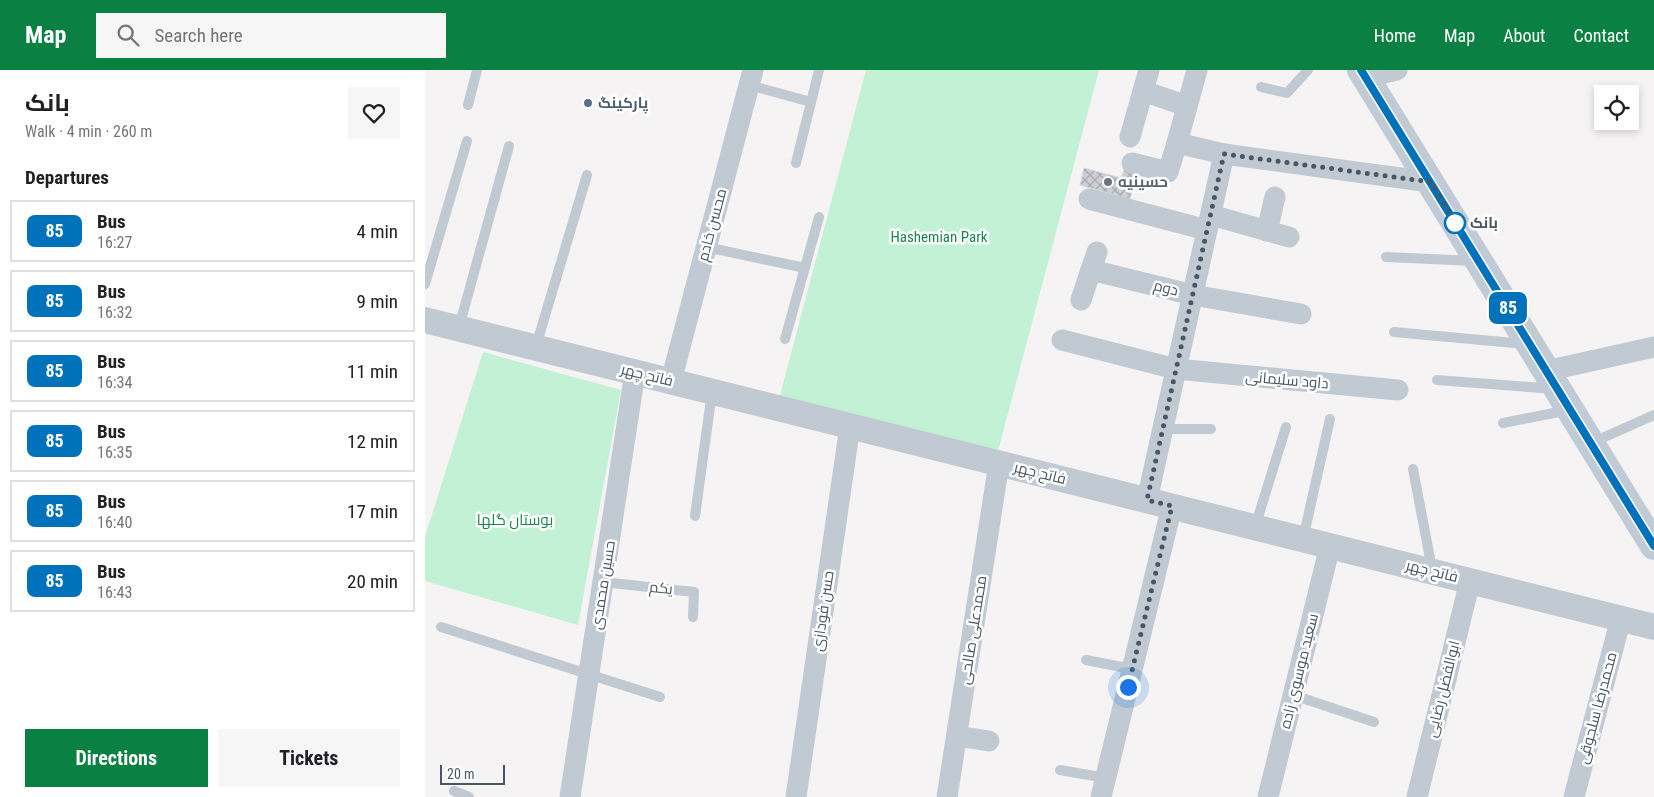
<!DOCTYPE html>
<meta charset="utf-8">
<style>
:root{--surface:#fff;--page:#f6f6f6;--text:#202124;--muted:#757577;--line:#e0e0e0;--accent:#0b8043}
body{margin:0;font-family:"Roboto Condensed",Cairo,sans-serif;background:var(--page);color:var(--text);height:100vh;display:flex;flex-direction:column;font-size:19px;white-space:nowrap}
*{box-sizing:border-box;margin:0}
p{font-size:16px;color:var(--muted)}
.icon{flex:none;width:28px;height:28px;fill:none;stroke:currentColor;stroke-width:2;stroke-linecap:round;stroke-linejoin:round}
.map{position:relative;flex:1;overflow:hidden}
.panel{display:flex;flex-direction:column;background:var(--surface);width:425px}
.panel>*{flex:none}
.badge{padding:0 10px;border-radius:8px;font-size:18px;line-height:32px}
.fabs{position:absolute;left:1169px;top:15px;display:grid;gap:10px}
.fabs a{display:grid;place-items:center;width:45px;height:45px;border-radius:0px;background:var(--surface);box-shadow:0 2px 8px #0003;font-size:25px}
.scale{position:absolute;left:15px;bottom:12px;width:65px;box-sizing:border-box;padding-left:5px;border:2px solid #4a5661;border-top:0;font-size:14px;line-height:18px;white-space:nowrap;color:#4a5661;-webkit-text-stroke:4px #fff;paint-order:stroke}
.you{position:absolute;width:25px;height:25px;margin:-12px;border:4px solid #fff;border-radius:50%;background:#1a73e8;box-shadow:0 0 0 8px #1a73e833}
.map>.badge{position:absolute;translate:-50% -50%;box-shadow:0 0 0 2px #fff}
h2{padding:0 25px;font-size:19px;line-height:45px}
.round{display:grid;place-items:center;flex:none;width:52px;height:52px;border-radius:0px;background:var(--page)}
.summary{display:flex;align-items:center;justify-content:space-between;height:85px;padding:0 25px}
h1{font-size:24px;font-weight:700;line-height:38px}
.cta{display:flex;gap:10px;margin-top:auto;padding:10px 25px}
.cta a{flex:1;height:58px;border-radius:0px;background:var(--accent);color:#fff;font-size:20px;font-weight:700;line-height:58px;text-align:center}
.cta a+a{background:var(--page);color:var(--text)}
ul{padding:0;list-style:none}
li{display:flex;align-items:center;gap:15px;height:62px;margin:0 10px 8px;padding:0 15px;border:2px solid var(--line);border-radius:0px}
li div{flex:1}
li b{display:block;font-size:19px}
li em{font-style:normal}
li .badge{min-width:55px;font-weight:700;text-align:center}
header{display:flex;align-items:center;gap:30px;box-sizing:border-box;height:70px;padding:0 25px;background:var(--accent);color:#fff}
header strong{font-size:24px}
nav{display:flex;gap:28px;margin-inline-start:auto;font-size:18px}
.search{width:350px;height:45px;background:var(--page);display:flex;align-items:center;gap:12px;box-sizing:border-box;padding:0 18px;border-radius:0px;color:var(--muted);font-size:19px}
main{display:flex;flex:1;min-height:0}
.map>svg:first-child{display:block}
.park{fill:#c3f1d5}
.building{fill:url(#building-cross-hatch);stroke:#d7d9de}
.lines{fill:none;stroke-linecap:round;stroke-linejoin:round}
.service{stroke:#c1cad2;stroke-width:10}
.minor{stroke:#c1cad2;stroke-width:21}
.tertiary{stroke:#c1cad2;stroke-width:26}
.secondary{stroke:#c1cbd6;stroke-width:28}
.line-casing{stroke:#fff;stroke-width:11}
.line{stroke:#0072bc;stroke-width:8}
.walk{stroke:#4a5661;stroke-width:5;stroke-dasharray:0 9}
.service-dot{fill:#5c6f8a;stroke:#fff;stroke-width:2}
.worship-dot{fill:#6b7280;stroke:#fff;stroke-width:2}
.stop-dot{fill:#fff;stroke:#0072bc;stroke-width:2.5}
.labels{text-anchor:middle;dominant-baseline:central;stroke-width:5;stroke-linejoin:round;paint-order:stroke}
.service-label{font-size:15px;font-weight:bold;fill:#4e5e75;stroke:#fff;text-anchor:start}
.worship-label{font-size:15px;font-weight:bold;fill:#5b616d;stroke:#fff;text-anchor:start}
.stop-label{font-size:15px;font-weight:bold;fill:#4a5661;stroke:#fff;text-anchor:start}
.street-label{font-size:15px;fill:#4a5661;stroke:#fff}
.park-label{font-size:15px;fill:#17864f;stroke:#fff}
</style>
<header>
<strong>Map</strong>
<div class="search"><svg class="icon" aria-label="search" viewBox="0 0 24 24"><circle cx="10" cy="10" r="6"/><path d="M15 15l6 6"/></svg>Search here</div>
<nav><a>Home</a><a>Map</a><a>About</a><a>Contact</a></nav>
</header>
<main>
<section class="panel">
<div class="summary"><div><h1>بانک</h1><p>Walk · 4 min · 260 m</p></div><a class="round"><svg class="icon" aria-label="heart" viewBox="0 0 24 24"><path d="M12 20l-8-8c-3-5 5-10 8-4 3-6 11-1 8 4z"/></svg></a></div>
<h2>Departures</h2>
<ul>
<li><span class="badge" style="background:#0072bc;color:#fff">85</span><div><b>Bus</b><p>16:27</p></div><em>4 min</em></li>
<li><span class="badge" style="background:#0072bc;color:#fff">85</span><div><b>Bus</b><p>16:32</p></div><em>9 min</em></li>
<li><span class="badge" style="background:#0072bc;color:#fff">85</span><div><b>Bus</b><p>16:34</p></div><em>11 min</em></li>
<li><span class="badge" style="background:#0072bc;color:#fff">85</span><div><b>Bus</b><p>16:35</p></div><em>12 min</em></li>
<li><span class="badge" style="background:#0072bc;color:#fff">85</span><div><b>Bus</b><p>16:40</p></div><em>17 min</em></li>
<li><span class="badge" style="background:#0072bc;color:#fff">85</span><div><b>Bus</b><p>16:43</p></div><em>20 min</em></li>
</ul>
<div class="cta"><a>Directions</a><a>Tickets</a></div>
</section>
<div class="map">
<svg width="1229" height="727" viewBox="0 0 1229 727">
<defs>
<pattern id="building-cross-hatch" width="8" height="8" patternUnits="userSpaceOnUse" patternTransform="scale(1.25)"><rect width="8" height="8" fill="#cdcfd5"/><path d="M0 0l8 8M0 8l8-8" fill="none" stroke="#a8abb0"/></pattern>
</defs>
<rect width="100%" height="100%" fill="#f5f3f3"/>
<!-- park -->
<g class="park">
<polygon points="441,0 674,0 573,381 353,333"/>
<polygon points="58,282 196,320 153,555 0,511 0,467"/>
</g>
<!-- building -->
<polygon class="building" points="659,98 696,108 700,98 712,101 705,129 655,115"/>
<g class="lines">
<!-- service -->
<g class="service">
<polyline points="324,15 386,32"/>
<polyline points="836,17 862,23 883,0"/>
<polyline points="43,35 52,0"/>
<polyline points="371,93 394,0"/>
<polyline points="281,177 380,198"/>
<polyline points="961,187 1050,191"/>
<polyline points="0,214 42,71"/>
<polyline points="34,257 84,76"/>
<polyline points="969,262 1100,274"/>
<polyline points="360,269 394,147"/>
<polyline points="111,276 162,105"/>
<polyline points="1012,310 1130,319"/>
<polyline points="1078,353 1144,340"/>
<polyline points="737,359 786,359"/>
<polyline points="1166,373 1229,345"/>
<polyline points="988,399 1007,499"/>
<polyline points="270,446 287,322"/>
<polyline points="830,457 861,357"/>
<polyline points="878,469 905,349"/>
<polyline points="178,512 269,522 268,547"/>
<polyline points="16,557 235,627"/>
<polyline points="661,590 707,599"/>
<polyline points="868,625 949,652"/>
<polyline points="635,700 681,708"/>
<polyline points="29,721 44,727"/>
</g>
<!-- minor -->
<g class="minor">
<polyline points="772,0 752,73 799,84 1005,112"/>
<polyline points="941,7 972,0"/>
<polyline points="718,21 762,36"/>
<polyline points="705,67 724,0"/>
<polyline points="707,93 743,102 752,73"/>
<polyline points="664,129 782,160"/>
<polyline points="786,145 864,167"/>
<polyline points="842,161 850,127"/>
<polyline points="666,200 768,225 876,244"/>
<polyline points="656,230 672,182"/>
<polyline points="637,270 751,299 973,320"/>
<polyline points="1121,301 1229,277"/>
<polyline points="246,311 328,0"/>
<polyline points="722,430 799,84"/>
<polyline points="532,666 564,671"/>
<polyline points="145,727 210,302"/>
<polyline points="371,727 425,356"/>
<polyline points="522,727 574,393"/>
<polyline points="676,727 747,436"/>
<polyline points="843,727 905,476"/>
<polyline points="992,727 1045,511"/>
<polyline points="1149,727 1196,548"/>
</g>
<!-- tertiary -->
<polyline class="tertiary" points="0,250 1229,557"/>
<!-- secondary -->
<polyline class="secondary" points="936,0 1229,476"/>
</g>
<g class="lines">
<!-- line casing -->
<g class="line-casing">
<polyline id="line" points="936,0 1229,476"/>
</g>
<!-- line -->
<use href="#line" class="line"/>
<!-- walk -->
<polyline class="walk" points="703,617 747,436 722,430 799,84 1006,112 1034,159 1030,153"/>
</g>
<!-- markers -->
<circle class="service-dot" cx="163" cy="33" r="5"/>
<circle class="worship-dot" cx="683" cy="112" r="5"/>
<circle class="stop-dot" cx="1030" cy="153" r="10"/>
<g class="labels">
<!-- service labels -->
<g class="service-label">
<text x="173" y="33">پارکینگ</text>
</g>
<!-- worship labels -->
<g class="worship-label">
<text x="693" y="112">حسینیه</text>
</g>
<!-- stop labels -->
<g class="stop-label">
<text x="1045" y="153">بانک</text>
</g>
<!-- street labels -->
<g class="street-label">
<text transform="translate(287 155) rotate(-75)">محسن خادم</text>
<text transform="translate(741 218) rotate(14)">دوم</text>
<text transform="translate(222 305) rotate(14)">فاتح چهر</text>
<text transform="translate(862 310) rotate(5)">داود سلیمانی</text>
<text transform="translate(615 403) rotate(14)">فاتح چهر</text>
<text transform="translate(1007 501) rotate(14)">فاتح چهر</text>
<text transform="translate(178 515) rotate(-81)">حسین محمدی</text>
<text transform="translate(236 518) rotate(6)">یکم</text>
<text transform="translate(398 541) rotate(-82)">حسن فودازی</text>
<text transform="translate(548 560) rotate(-81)">محمدعلی صالحی</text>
<text transform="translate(874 601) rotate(-76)">سعید موسوی زاده</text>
<text transform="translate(1018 619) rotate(-76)">ابوالفضل رضایی</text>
<text transform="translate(1172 638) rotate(-75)">محمدرضا سلجوقی</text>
</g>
<!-- park labels -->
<g class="park-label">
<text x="514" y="167">Hashemian Park</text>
<text x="90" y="450">بوستان گلها</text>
</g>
</g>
</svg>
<div class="fabs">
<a><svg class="icon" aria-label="locate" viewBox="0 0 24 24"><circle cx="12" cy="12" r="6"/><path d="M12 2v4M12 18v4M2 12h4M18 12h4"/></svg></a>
</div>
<div class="scale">20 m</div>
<div class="you" style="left:703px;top:617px"></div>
<b class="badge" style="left:1083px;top:238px;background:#0072bc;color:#fff">85</b>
</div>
</main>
